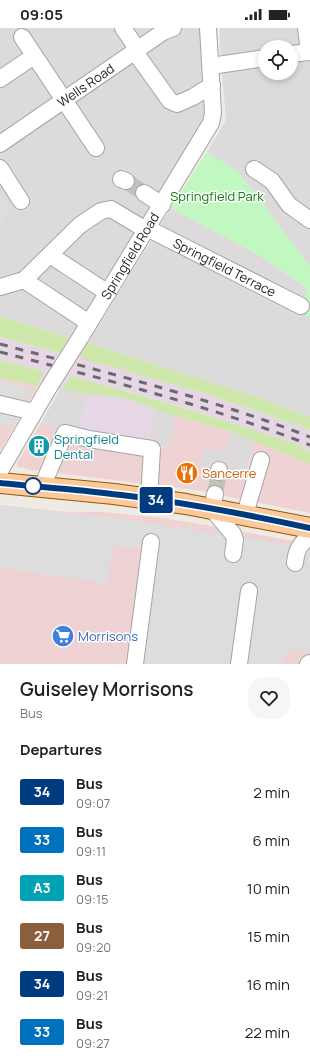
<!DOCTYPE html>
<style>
:root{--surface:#fff;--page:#f6f6f6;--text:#222;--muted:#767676}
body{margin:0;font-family:Manrope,sans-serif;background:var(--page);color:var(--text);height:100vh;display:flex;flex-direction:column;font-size:15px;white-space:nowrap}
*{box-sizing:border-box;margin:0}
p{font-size:13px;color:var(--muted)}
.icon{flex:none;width:22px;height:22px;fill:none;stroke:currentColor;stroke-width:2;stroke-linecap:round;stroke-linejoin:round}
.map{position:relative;height:636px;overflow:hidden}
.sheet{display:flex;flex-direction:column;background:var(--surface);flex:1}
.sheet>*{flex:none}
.badge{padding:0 8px;border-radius:3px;font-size:14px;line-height:26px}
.fabs{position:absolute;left:258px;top:12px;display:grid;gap:8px}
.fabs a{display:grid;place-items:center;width:40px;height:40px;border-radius:50%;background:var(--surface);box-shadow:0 2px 6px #0003;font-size:20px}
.map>.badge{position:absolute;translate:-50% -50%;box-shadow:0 0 0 2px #fff}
h2{padding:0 20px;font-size:15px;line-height:36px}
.round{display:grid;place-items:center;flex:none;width:42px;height:42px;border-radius:16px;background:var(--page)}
.summary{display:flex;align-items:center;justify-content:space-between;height:68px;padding:0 20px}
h1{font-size:19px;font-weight:600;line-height:30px}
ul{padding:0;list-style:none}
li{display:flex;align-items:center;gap:12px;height:48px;padding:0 20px}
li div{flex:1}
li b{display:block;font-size:15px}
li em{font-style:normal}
li .badge{min-width:44px;font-weight:700;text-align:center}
.status{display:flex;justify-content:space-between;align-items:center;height:28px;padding:0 20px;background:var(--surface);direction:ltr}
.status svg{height:11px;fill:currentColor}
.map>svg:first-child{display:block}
.residential{fill:#dcdada;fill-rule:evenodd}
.commercial{fill:#efd3d4}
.industrial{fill:#e7d6e5}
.grass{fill:#cde8aa}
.park{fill:#c1f8c1}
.parking{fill:#ddd}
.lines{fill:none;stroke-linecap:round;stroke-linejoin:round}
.minor-tunnel{stroke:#c4c1bc;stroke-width:16;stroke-dasharray:16 8;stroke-linecap:butt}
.minor-casing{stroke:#a4a4a4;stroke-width:18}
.major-casing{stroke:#945803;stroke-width:22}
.minor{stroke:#fff;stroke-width:16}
.major{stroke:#faca9d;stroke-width:20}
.rail{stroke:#6b6b6b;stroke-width:3;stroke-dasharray:8 8;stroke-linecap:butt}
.minor-bridge-casing{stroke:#a4a4a4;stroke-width:18;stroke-linecap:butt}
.minor-bridge{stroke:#fff;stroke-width:16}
.line-casing{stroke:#fff;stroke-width:9}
.line{stroke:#003b80;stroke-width:6}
.stop-dot{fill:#fff;stroke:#003b80;stroke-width:2}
.labels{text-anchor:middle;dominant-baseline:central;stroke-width:3;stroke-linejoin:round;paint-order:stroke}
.street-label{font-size:13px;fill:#1d1d1d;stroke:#fff}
.park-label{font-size:13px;fill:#0d790e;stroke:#fff}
.culture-label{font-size:13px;fill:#0d838f;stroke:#fff;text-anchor:start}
.food-label{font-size:13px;fill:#c56008;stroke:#fff;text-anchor:start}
.shop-label{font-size:13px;fill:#366cbe;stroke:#fff;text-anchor:start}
</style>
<div class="status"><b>09:05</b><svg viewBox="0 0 49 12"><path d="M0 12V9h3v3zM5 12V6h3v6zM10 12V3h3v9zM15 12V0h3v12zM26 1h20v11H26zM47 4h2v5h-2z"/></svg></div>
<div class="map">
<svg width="310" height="636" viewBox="0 0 310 636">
<rect width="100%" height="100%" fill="#eeeae4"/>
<!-- residential -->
<g class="residential">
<polygon points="0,0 200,0 205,93 69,310 0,288"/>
<path d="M220 0H310V239L239 145 207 124 226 92 220 19ZM265 19H291V45H265Z"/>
<polygon points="171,180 259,227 309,261 302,274 310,279 306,287 310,291 310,389 257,369 88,315"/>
<polygon points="60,360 86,366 80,406 62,406 42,393 59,364"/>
<polygon points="156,381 175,388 174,405 167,419 149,417 154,383"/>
<polygon points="230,403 254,412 245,452 200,439 204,422 213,420"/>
</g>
<!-- commercial -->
<g class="commercial">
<polygon points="0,350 38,358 0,423"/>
<polygon points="175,388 230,403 225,423 214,420 212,424 204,422 200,440 245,452 254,412 310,436 310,485 195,462 31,442 19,439 17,438 17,435 42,393 62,406 144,424 167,419 174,405"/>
<polygon points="0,477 67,484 103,484 163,490 218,499 310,516 310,636 0,636"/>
</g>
<!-- industrial -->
<g class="industrial">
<polygon points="0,309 60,325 68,312 86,318 81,326 123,341 124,339 126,340 126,343 210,367 211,364 213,365 212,368 280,392 296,397 298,394 301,395 300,399 310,402 310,424 301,420 301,418 202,385 123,362 71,348 65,358 58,362 40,354 43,345 41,342 0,332"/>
<polygon points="86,366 124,370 156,381 154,383 149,417 80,406"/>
</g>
<!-- grass -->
<g class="grass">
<polygon points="0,288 69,310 60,325 0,309"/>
<polygon points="88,315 257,369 310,389 310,402 300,399 301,395 298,394 296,397 212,368 213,365 211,364 210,367 125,343 126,340 124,340 123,342 82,331 81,326"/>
<polygon points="0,332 41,342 43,345 38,358 0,350"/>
<path d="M71 348C149 369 226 392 302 418V420L310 424V436L230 403 175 388 124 370 86 366 60 360 65 358Z"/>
</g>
<!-- park -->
<polygon class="park" points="207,124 239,145 310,239 310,291 306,287 310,279 302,274 308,261 259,227 171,180"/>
<!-- parking -->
<g class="parking">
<polygon points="0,165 12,183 2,189 8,200 0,205"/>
<polygon points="0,353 33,361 11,400 0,396"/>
<polygon points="0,477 119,491 310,520 310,623 287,621 284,636 128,636 144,521 112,518 107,555 0,540"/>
</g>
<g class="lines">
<!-- minor-tunnel -->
<g class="minor-tunnel">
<polyline points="126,153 144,165"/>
<polyline points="215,466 219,444"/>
</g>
<!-- minor casing -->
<g class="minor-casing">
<g id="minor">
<polyline points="123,0 138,22"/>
<polyline points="306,0 309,24"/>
<polyline points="22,9 96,120"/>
<polyline points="135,24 170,73 177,76 193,69 212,57"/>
<polyline points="291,26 310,24"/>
<polyline points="211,38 265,30"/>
<polyline points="0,51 34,28"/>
<path id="s1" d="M0 116 163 4 173 0"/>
<polyline points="0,140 21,173"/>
<polyline points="254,141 272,153 289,177 310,192"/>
<polyline points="121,151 126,153"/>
<polyline points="144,165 162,177"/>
<path id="s2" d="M147 200 301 278"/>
<polyline points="50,227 108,265"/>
<polyline points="24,252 89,295"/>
<polyline points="0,259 24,252 80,197 101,183 111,181 146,202"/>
<path id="s3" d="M80 310 211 95 213 85 208 0"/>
<polyline points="0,376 34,384"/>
<polyline points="0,443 49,359"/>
<polyline points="219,444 219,442"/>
<polyline points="42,459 65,405 89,411 152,421 149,471"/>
<polyline points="215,466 212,481 233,506 235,512 233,526"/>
<polyline points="245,486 261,432"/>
<path d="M295 535C296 524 299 515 310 509"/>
<polyline points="135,636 151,514"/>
<polyline points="239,636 249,563"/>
<polyline points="308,636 310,635"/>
</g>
</g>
<!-- major casing -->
<g class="major-casing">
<polyline id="major" points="0,455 114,466 186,476 310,500"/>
</g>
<!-- minor -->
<use href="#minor" class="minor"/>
<!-- major -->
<use href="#major" class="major"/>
<!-- rail -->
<g class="rail">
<path d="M0 316C104 344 210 370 310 409"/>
<path d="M0 324C104 351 210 378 310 417"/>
</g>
<!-- minor-bridge casing -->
<g class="minor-bridge-casing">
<polyline id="minor-bridge" points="49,359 80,310"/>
</g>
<!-- minor-bridge -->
<use href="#minor-bridge" class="minor-bridge"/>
</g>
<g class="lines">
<!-- line casing -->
<g class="line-casing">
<path id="line" d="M0 455C37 459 75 461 112 466 179 473 245 486 310 500"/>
</g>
<!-- line -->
<use href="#line" class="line"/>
</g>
<!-- icons -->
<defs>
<g id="building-disc" transform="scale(1.15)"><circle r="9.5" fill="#0f9aa8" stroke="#fff"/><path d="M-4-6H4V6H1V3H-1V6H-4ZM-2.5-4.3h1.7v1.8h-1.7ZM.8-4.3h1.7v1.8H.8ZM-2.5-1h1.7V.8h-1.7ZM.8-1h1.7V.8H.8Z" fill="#fff"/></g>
<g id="restaurant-disc" transform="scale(1.15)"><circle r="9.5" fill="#e8710a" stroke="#fff"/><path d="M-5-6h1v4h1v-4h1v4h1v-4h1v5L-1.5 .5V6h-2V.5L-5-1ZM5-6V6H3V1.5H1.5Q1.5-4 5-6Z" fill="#fff"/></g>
<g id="supermarket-disc" transform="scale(1.15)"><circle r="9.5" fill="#3f7fe0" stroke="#fff"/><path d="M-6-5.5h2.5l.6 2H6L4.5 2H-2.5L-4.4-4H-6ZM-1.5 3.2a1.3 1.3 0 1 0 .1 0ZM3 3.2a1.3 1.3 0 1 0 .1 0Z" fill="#fff"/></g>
</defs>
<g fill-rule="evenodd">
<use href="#building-disc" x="39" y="418"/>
<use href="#restaurant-disc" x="187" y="445"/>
<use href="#supermarket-disc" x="63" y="608"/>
</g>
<!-- markers -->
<circle class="stop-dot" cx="33" cy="458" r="8"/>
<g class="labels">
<!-- street labels -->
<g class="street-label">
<text stroke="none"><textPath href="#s1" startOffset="104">Wells Road</textPath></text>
<text stroke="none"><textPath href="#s3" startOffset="96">Springfield Road</textPath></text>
<text stroke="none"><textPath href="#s2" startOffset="87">Springfield Terrace</textPath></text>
</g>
<!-- park labels -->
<g class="park-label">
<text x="217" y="168">Springfield Park</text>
</g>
<!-- culture labels -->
<g class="culture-label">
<text x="54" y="411">Springfield<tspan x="54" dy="15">Dental</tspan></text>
</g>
<!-- food labels -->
<g class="food-label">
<text x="202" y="445">Sancerre</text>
</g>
<!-- shop labels -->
<g class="shop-label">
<text x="78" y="608">Morrisons</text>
</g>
</g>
</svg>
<div class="fabs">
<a><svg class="icon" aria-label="locate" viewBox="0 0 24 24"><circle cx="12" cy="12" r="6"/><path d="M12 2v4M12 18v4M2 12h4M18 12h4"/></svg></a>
</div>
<b class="badge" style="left:156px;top:472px;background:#003b80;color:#fff">34</b>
</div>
<section class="sheet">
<div class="summary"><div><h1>Guiseley Morrisons</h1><p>Bus</p></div><a class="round"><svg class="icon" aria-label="heart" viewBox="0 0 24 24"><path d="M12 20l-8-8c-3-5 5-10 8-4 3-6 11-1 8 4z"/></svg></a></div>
<h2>Departures</h2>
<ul>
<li><span class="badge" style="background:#003b80;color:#fff">34</span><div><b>Bus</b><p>09:07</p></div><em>2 min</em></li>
<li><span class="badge" style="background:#0072bc;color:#fff">33</span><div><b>Bus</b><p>09:11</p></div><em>6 min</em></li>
<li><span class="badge" style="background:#00a3b4;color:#fff">A3</span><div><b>Bus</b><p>09:15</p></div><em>10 min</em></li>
<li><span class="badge" style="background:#8b5e3c;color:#fff">27</span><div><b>Bus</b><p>09:20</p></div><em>15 min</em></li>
<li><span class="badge" style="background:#003b80;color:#fff">34</span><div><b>Bus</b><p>09:21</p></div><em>16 min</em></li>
<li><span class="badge" style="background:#0072bc;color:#fff">33</span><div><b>Bus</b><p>09:27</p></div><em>22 min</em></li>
</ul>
</section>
